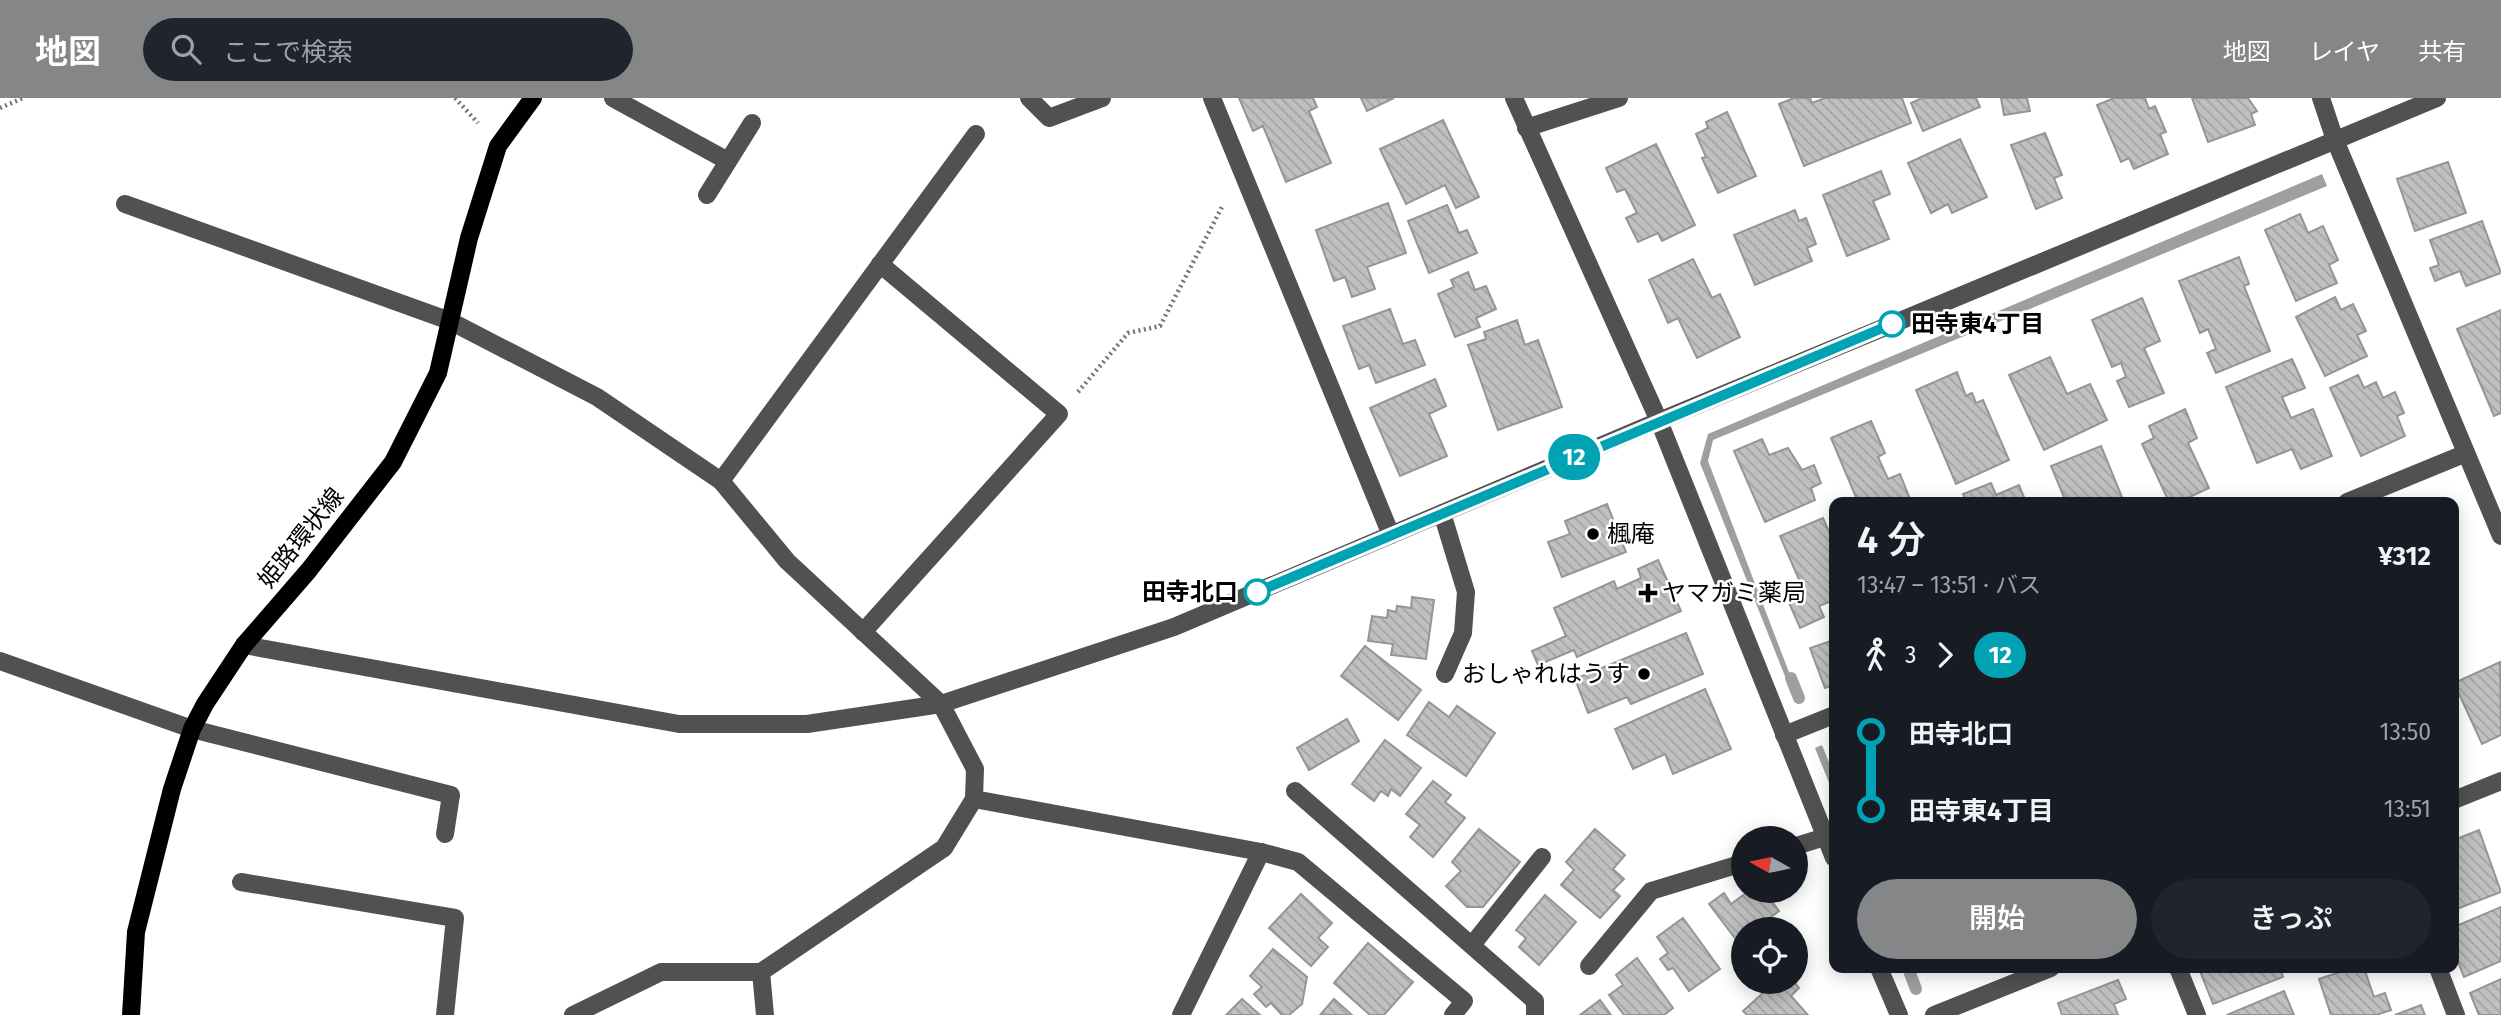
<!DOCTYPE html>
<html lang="ja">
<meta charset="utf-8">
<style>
:root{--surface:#171b24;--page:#20242c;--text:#f1f3f6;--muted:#9ea1a6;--accent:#858687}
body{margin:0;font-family:"Fira Sans","Noto Sans JP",sans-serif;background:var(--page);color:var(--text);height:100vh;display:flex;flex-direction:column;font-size:26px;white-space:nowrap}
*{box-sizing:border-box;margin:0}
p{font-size:23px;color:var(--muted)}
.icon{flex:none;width:38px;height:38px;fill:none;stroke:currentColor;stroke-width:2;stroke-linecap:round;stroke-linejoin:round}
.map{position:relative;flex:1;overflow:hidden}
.drawer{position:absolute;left:1829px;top:399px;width:630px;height:476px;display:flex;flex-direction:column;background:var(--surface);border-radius:14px;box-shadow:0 4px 18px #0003}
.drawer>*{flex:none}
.badge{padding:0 14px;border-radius:23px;font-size:24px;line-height:46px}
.needle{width:46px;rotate:279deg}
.buttons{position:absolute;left:1731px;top:728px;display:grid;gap:14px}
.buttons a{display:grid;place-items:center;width:77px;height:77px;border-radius:50%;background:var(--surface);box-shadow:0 4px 18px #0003;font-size:35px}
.map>.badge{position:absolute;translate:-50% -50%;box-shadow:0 0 0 4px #fff}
.legs{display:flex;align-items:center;gap:10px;height:77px;padding:0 28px;font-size:23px}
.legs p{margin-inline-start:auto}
.summary{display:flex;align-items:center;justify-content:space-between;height:119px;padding:0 28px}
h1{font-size:38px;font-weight:600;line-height:52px}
.button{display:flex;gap:14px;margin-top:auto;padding:14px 28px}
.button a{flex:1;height:80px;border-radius:42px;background:var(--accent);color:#fff;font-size:28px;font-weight:600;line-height:80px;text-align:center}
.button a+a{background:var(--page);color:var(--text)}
ul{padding:0 28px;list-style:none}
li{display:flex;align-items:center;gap:24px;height:77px;font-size:26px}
li i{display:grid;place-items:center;width:10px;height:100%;margin:0 9px;background:currentColor}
li i::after{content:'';width:18px;height:18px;margin:-9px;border:5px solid;border-radius:50%;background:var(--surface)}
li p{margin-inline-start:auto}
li:first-child i{background:linear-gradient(#0000 50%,currentColor 0)}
li:last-child i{background:linear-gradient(currentColor 50%,#0000 0)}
header{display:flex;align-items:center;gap:42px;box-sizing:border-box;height:98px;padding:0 35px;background:var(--accent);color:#fff}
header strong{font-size:33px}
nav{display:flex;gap:38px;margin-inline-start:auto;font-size:24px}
.search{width:490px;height:63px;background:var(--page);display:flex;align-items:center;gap:18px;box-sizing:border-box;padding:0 24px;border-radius:38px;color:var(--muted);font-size:26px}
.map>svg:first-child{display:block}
.water{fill:#9f9f9f}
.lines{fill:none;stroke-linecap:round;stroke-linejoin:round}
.stream{stroke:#9f9f9f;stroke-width:12}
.building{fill:url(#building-back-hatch);stroke:#959595;stroke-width:2}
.path{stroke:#737373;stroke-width:4.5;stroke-dasharray:2 3.5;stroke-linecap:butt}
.minor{stroke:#515151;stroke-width:18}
.major{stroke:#000;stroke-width:18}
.line-1-casing{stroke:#fff;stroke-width:16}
.line-1{stroke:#00a3b4;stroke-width:10}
.stop-1-dot{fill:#fff;stroke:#00a3b4;stroke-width:3.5}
.poi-dot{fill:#000;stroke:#fff;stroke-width:2.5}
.labels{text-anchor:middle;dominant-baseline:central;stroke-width:5;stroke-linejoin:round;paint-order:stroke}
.stop-label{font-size:24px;font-weight:bold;fill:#000;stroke:#fff;text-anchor:start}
.poi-label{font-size:24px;fill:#000;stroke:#fff;text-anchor:start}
.street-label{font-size:24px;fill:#000;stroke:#fff}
</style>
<header>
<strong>地図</strong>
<div class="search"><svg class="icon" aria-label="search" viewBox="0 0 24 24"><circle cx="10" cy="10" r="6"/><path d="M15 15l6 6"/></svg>ここで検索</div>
<nav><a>地図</a><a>レイヤ</a><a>共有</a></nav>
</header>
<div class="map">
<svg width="2501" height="917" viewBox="0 0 2501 917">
<defs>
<pattern id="building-back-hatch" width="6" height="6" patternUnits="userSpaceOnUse" patternTransform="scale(1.75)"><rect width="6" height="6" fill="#c0c0c0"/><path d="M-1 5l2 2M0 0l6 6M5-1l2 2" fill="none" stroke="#a3a3a3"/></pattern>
</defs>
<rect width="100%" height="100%" fill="#fff"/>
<!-- water -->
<g class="water">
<polygon points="2322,76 2327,88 1713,342 1708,363 1797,595 1792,596 1700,365 1708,336"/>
<polygon points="1822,647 1834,677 1834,697 1815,650"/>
</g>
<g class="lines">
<!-- stream -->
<g class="stream">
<polyline points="1791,580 1799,600"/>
<polyline points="1908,870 1916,891"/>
</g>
</g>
<!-- building -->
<g class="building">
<polygon points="1239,0 1313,0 1317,9 1309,13 1331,65 1286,84 1263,28 1253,33"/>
<polygon points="1361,0 1394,0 1367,13"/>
<polygon points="1794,0 1810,0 1812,5 1825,0 1902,0 1911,25 1804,68 1779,6"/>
<polygon points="1922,0 1976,0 1980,9 1923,33 1911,5"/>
<polygon points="2001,0 2027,0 2030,13 2004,17"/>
<polygon points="2114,0 2145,0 2149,11 2155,8 2166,34 2160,36 2168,56 2134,71 2129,60 2121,64 2097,7"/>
<polygon points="2192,0 2248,0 2257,13 2251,16 2255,27 2208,44"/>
<polygon points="1727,14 1756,78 1718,95 1702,60 1706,59 1696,36 1708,30 1706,24"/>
<polygon points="1443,22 1479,99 1456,110 1445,87 1406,106 1380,51"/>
<polygon points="2045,35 2062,77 2054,80 2062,100 2036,111 2011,47"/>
<polygon points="1960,41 1987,99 1952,115 1948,106 1931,115 1908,65"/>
<polygon points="1656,46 1695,127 1662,143 1658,135 1638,144 1626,120 1637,115 1625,91 1617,94 1606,70"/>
<polygon points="2448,64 2466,115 2415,133 2397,81"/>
<polygon points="1881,73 1890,96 1873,103 1889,141 1847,158 1823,97"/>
<polygon points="1388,105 1406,155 1367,169 1375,191 1352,199 1345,179 1334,183 1316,132"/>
<polygon points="1447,107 1459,135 1467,132 1477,155 1429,175 1408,123"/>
<polygon points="1795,112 1799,123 1806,120 1816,146 1807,150 1812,163 1755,187 1734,137"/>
<polygon points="2300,116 2308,135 2323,128 2338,162 2329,167 2337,185 2296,203 2265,132"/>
<polygon points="2482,123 2501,175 2466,188 2460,173 2435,183 2430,170 2439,167 2430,142"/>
<polygon points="2239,159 2249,186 2244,188 2270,253 2216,275 2207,255 2216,251 2208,231 2200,235 2179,183"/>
<polygon points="1693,161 1712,200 1720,196 1740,239 1697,260 1678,220 1668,225 1649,182"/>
<polygon points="1468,174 1475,192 1486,188 1496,211 1476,220 1480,229 1455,239 1438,196 1454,189 1451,182"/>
<polygon points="2335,199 2341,212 2353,206 2366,233 2357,237 2367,258 2325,278 2296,219"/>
<polygon points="2142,200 2160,243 2144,250 2164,295 2129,309 2117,283 2126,279 2121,265 2112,269 2092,222"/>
<polygon points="1390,211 1403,246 1415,242 1425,267 1376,285 1369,267 1359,271 1343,228"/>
<polygon points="2501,212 2501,315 2494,318 2457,231"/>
<polygon points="1517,222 1525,247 1538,242 1562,309 1498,332 1468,247 1486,241 1484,234"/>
<polygon points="2050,259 2067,296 2090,286 2107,322 2044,352 2009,277"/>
<polygon points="2292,261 2305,290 2282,299 2291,320 2313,311 2332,358 2301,371 2292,351 2257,365 2226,289"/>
<polygon points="1957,274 1966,298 1972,295 1976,305 1983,302 2009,362 1956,386 1916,292"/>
<polygon points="2358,277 2364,290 2376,284 2383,300 2395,294 2404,315 2397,318 2405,338 2361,358 2330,290"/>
<polygon points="1435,281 1446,308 1429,316 1447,358 1400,378 1370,310"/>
<polygon points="2185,311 2197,340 2188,345 2209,390 2179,404 2169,404 2142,346 2154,340 2149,328"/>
<polygon points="1871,323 1885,355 1878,359 1888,381 1900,376 1910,401 1902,404 1858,404 1831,340"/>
<polygon points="1762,341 1769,357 1788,350 1802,372 1814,367 1821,385 1811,390 1815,402 1765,424 1734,353"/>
<polygon points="2101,348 2124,404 2066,404 2051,368"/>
<polygon points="1991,385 1996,397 2019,387 2026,404 1967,404 1963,396"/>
<polygon points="1607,406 1626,454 1562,479 1548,444 1570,436 1565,423"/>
<polygon points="1823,420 1834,445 1834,502 1819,508 1824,519 1800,530 1787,500 1804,493 1780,438"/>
<polygon points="1658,462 1681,513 1577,559 1574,552 1538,567 1532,553 1566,538 1554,510 1614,483 1617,491 1641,480 1638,471"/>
<polygon points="1412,499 1434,502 1426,561 1391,557 1393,546 1368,543 1372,518 1387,520 1388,512 1396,514 1397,508 1411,510"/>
<polygon points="1686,535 1703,576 1631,606 1627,599 1588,615 1575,581"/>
<polygon points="1834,542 1834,587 1825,590 1810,550"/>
<polygon points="1365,548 1421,592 1398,622 1341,578"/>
<polygon points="2500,564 2501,637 2482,646 2454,585"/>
<polygon points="1705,591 1731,651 1673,676 1665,656 1633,671 1615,631"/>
<polygon points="1429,604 1449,619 1457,608 1495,635 1466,678 1407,637"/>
<polygon points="1347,621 1359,643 1309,672 1297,650"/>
<polygon points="1385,642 1421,670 1400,698 1391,691 1388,698 1381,693 1374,703 1352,686"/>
<polygon points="1433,683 1451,697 1445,704 1465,720 1433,759 1410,739 1420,727 1406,716"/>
<polygon points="1479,731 1520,764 1483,809 1467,809 1446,788 1461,773 1452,764"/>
<polygon points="1595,731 1625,757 1613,771 1624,781 1613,792 1620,798 1600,820 1561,787 1574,772 1566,764"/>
<polygon points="2479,732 2501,794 2454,812 2454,742"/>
<polygon points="1760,793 1764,793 1779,813 1755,831 1743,831 1743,840 1738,844 1709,806 1724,795 1731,806 1746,795 1750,800"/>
<polygon points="1301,796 1332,825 1318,840 1328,849 1311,868 1269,830"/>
<polygon points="1545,797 1576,824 1539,867 1519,849 1526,840 1516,832"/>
<polygon points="2501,809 2501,863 2464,879 2454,854 2454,829"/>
<polygon points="1683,820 1720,871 1689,893 1673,870 1668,872 1660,861 1668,855 1657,839"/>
<polygon points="1368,845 1413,884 1384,917 1370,917 1334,885"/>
<polygon points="1273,851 1307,879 1302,906 1289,917 1282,917 1271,905 1266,909 1254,896 1262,889 1250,878"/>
<polygon points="1637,860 1673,910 1664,917 1624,917 1609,897 1623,887 1616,877"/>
<polygon points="2210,870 2280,870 2283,879 2213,906 2200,873"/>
<polygon points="2352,870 2364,870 2374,899 2385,895 2391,912 2376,917 2331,917 2319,881"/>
<polygon points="2501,881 2501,917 2479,917 2470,895"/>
<polygon points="2118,882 2126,901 2114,906 2118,917 2062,917 2058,905"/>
<polygon points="1775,884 1794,884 1799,890 1791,898 1808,917 1747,917 1743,913"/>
<polygon points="2284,893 2294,917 2227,917"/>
<polygon points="1242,901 1260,917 1226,917"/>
<polygon points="1334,901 1352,917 1320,917"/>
<polygon points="1600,902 1611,917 1580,917"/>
<polygon points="2421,907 2425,917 2395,917"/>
</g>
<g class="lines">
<!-- path -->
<g class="path">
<polyline points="455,0 478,25"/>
<polyline points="0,10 23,0"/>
<polyline points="1078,294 1128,235 1160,228 1223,107"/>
</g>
<!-- minor -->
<g class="minor">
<polyline points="613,0 726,62"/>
<polyline points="1029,0 1049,20 1102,0"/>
<polyline points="1212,0 1391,437"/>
<polyline points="1514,0 1659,323 1834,760"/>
<polyline points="2321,0 2335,42 2501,438"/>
<polyline points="1526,30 1619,0"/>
<polyline points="707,97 752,25"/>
<polyline points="125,106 450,223 597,299 721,383 787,463 941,606 975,671 974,701 1261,754 1298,764 1464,903 1453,917"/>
<polyline points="721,383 976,36"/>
<polyline points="2347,404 2464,356"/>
<polyline points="1442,415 1466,494 1463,535 1445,576"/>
<polyline points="863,534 1059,316 880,166"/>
<polyline points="244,547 679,626 807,626 941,606 1174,529 1659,323 2437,0"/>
<polyline points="0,563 192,631 451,697 445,736"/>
<polyline points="1784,637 1834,617"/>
<polyline points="1295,693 1535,903 1535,917"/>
<polyline points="2454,702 2501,683"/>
<polyline points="1796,748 1825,739"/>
<polyline points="241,784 455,820 445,917"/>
<polyline points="1472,847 1542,759"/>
<polyline points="1589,868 1651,793 1743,765"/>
<polyline points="1879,870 1899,917"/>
<polyline points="2178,870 2197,917"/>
<polyline points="2438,870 2456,917"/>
<polyline points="761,874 765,917"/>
<polyline points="573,917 661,874 761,874 944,750 974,701"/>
<polyline points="1181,917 1261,754"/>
<polyline points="1934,917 2051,870"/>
</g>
<!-- major -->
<polyline class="major" points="131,917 136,834 172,691 192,631 205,606 244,547 309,472 393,364 438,275 469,140 498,48 533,0"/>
</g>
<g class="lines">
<!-- line-1 casing -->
<g class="line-1-casing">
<polyline id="line-1" points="1257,494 1892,226"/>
</g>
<!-- line-1 -->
<use href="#line-1" class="line-1"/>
</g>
<!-- markers -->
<g class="stop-1-dot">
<circle cx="1892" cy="226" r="12"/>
<circle cx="1257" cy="494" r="12"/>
</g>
<g class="poi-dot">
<circle cx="1593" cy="436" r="7"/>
<path d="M1644.5 484.5h7v7h7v7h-7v7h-7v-7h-7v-7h7z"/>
<circle cx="1644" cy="576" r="7"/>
</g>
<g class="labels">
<!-- stop labels -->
<g class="stop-label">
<text x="1911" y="226">田寺東4丁目</text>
<text x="1238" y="494" text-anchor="end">田寺北口</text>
</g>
<!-- poi labels -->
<g class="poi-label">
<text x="1607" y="436">楓庵</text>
<text x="1662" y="495">ヤマガミ薬局</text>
<text x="1630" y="576" text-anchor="end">おしゃれはうす</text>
</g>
<!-- street labels -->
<g class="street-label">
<text transform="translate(301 440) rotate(-51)">姫路環状線</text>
</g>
</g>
</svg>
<div class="buttons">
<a><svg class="needle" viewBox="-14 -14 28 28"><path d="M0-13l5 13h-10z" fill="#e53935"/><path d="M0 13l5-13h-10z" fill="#9ea1a6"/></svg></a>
<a><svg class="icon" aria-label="locate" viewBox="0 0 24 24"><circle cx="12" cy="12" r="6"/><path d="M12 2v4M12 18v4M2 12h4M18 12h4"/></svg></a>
</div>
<b class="badge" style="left:1574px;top:359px;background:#00a3b4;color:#fff">12</b>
<section class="drawer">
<div class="summary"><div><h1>4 分</h1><p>13:47 – 13:51 · バス</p></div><b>¥312</b></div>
<div class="legs"><svg class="icon" aria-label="walk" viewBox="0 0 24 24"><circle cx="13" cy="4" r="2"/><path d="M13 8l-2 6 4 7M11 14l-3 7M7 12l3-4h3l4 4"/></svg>3<svg class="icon" aria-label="forward" viewBox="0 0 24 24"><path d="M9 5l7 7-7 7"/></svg><b class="badge" style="background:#00a3b4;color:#fff">12</b></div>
<ul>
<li><i style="color:#00a3b4"></i><b>田寺北口</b><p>13:50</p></li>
<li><i style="color:#00a3b4"></i><b>田寺東4丁目</b><p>13:51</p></li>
</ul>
<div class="button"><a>開始</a><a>きっぷ</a></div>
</section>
</div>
